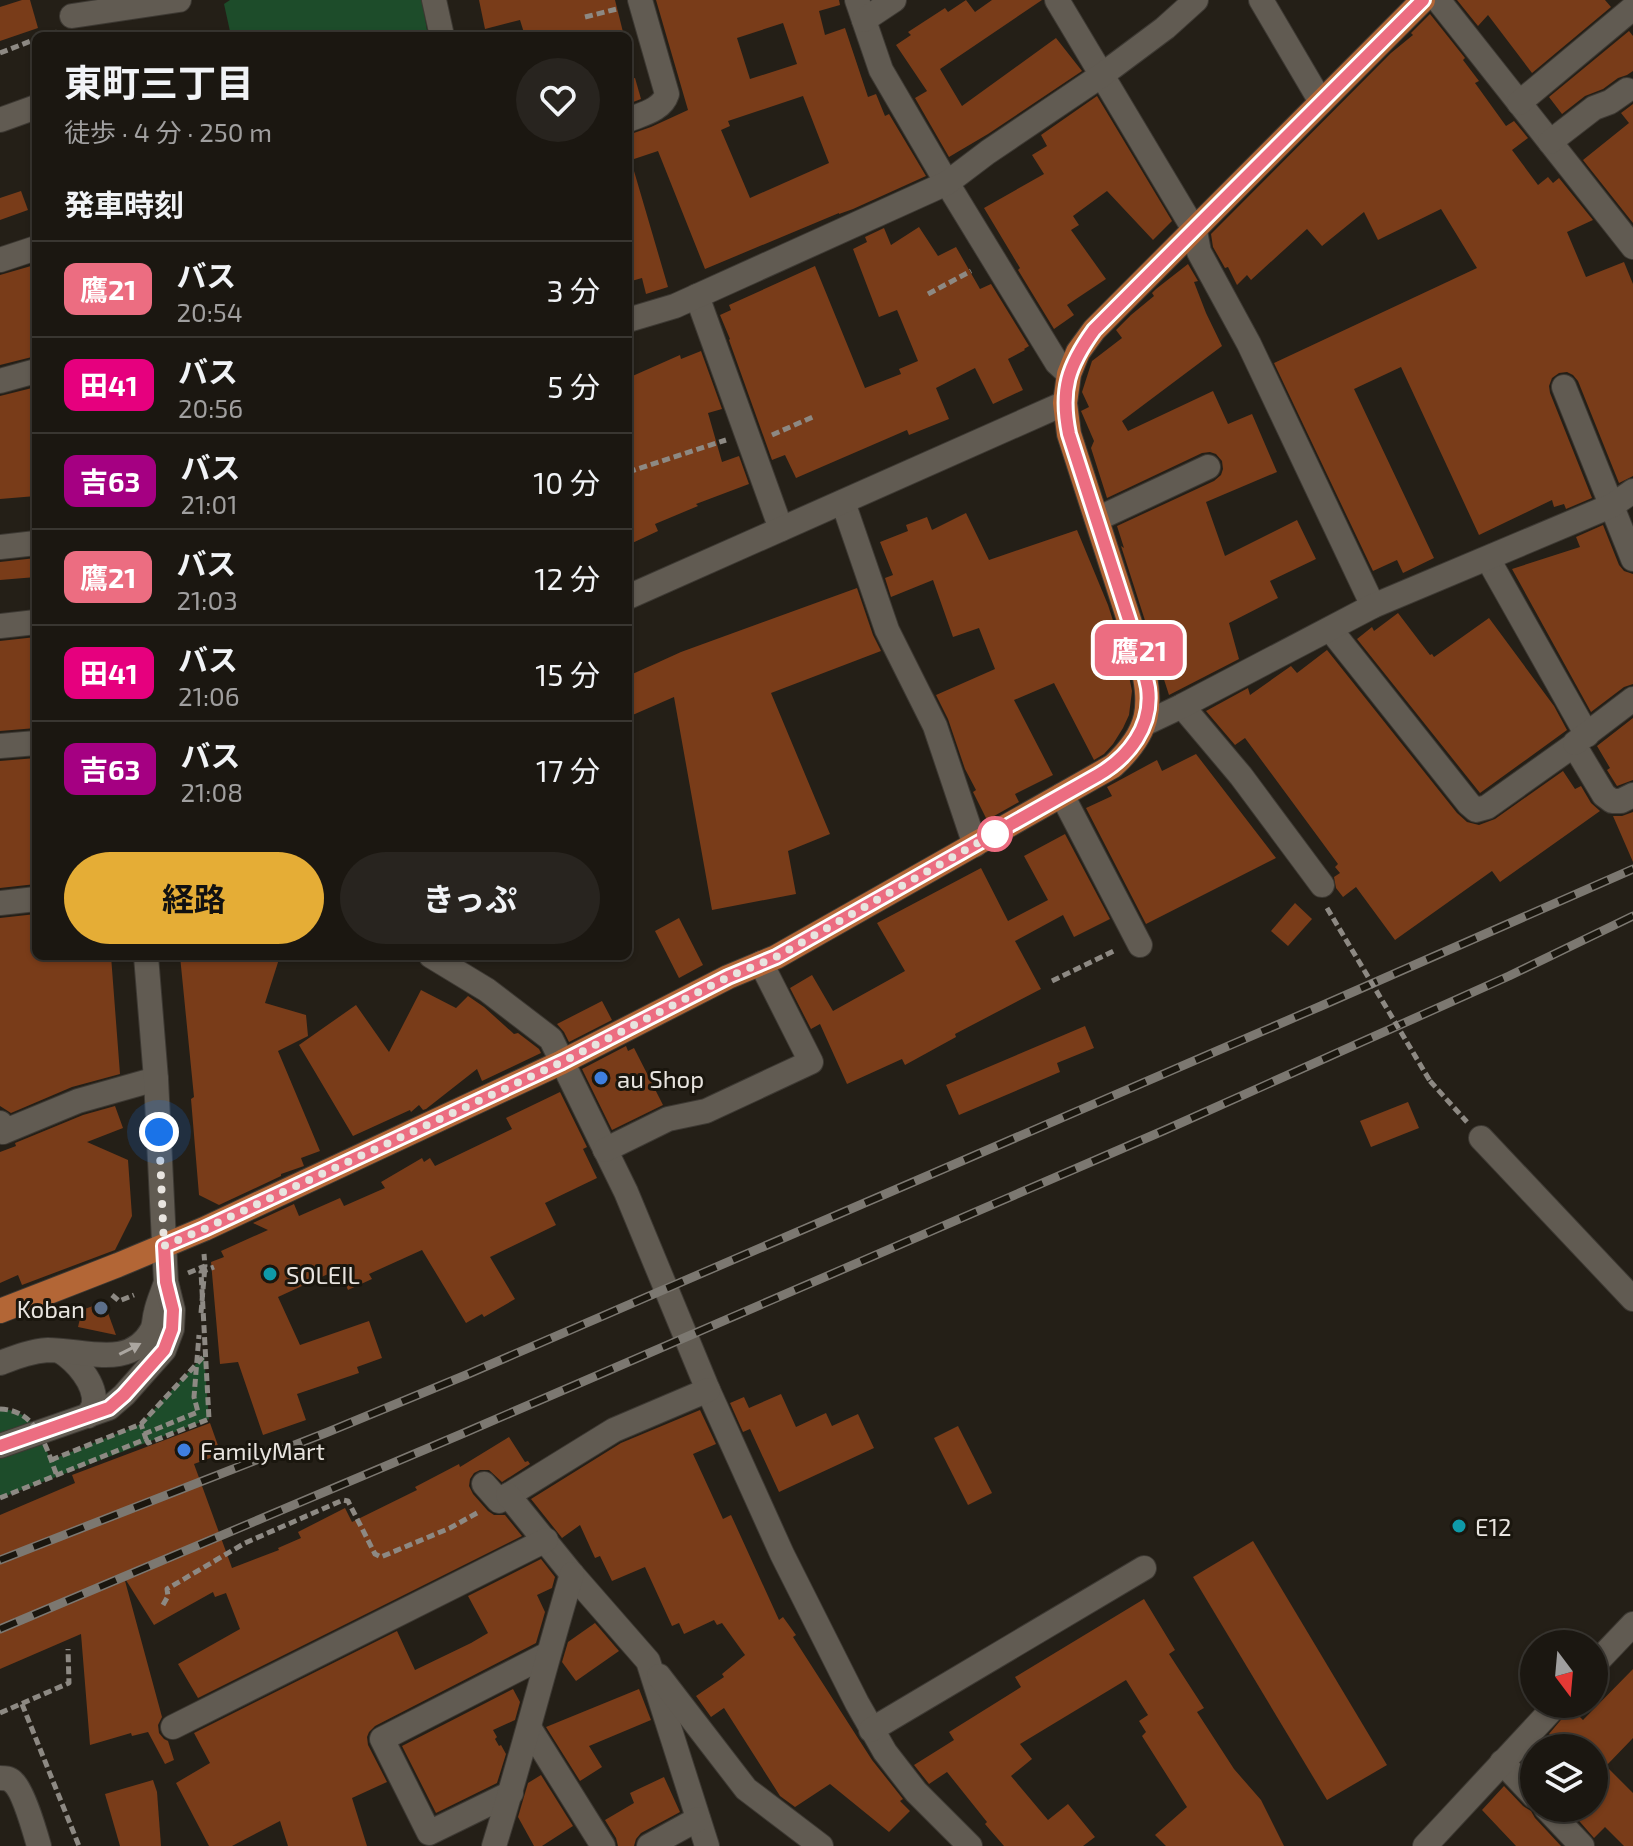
<!DOCTYPE html>
<html lang="ja">
<meta charset="utf-8">
<style>
:root{--surface:#1b1711;--page:#28241f;--text:#f1f3f6;--muted:#a09f9f;--line:#393631;--accent:#e5ad36}
body{margin:0;font-family:"Exo 2","Noto Sans JP",sans-serif;background:var(--page);color:var(--text);height:100vh;display:flex;flex-direction:column;font-size:30px;white-space:nowrap}
*{box-sizing:border-box;margin:0}
p{font-size:26px;color:var(--muted)}
.icon{flex:none;width:44px;height:44px;fill:none;stroke:currentColor;stroke-width:2;stroke-linecap:round;stroke-linejoin:round}
.map{position:relative;flex:1;overflow:hidden}
.details{position:absolute;left:32px;top:32px;width:600px;height:928px;display:flex;flex-direction:column;background:var(--surface);border-radius:12px;box-shadow:0 2px 6px #0004,0 0 0 2px var(--line)}
.details>*{flex:none}
.badge{padding:0 16px;border-radius:12px;font-size:28px;line-height:52px}
.needle{width:52px;rotate:164deg}
.controls{position:absolute;left:1520px;top:1630px;display:grid;gap:16px}
.controls a{display:grid;place-items:center;width:88px;height:88px;border-radius:50%;background:var(--surface);box-shadow:0 2px 6px #0004,0 0 0 2px var(--line);font-size:40px}
.you{position:absolute;width:40px;height:40px;margin:-20px;border:6px solid #fff;border-radius:50%;background:#1a73e8;box-shadow:0 0 0 12px #1a73e833}
.map>.badge{position:absolute;translate:-50% -50%;box-shadow:0 0 0 4px #fff}
h2{padding:0 32px;font-size:30px;line-height:72px}
.round{display:grid;place-items:center;flex:none;width:84px;height:84px;border-radius:42px;background:var(--page)}
.overview{display:flex;align-items:center;justify-content:space-between;height:136px;padding:0 32px}
h1{font-size:38px;font-weight:700;line-height:60px}
.cta{display:flex;gap:16px;margin-top:auto;padding:16px 32px}
.cta a{flex:1;height:92px;border-radius:48px;background:var(--accent);color:#111;font-size:32px;font-weight:700;line-height:92px;text-align:center}
.cta a+a{background:var(--page);color:var(--text)}
ul{padding:0;list-style:none}
li{display:flex;align-items:center;gap:24px;height:96px;padding:0 32px;border-top:2px solid var(--line)}
li div{flex:1}
li b{display:block;font-size:30px}
li em{font-style:normal}
li .badge{min-width:88px;font-weight:700;text-align:center}
.map>svg:first-child{display:block}
.green{fill:#1d4c2a}
.building{fill:#793c19;fill-rule:evenodd}
.lines{fill:none;stroke-linecap:round;stroke-linejoin:round}
.minor-casing{stroke:#3d3933;stroke-width:26}
.major-casing{stroke:#3d3933;stroke-width:26}
.path{stroke:#8d8983;stroke-width:5;stroke-dasharray:8 4;stroke-linecap:butt}
.minor{stroke:#615b52;stroke-width:24}
.major{stroke:#b36636;stroke-width:24}
.rail-casing{stroke:#7c7871;stroke-width:9}
.rail{stroke:#1a160e;stroke-width:6;stroke-dasharray:18;stroke-linecap:butt}
.path-bridge{stroke:#8d8983;stroke-width:5;stroke-dasharray:8 4;stroke-linecap:butt}
.oneway{fill:#aba6a0}
.line-casing{stroke:#fff;stroke-width:18}
.line{stroke:#ec6d81;stroke-width:12}
.walk{stroke:#e8e4df;stroke-width:8;stroke-dasharray:0 14.4}
.stop-dot{fill:#fff;stroke:#ec6d81;stroke-width:4}
.shop-dot{fill:#3f7fe0;stroke:#1a160e;stroke-width:3}
.culture-dot{fill:#0f9aa8;stroke:#1a160e;stroke-width:3}
.service-dot{fill:#5c6f8a;stroke:#1a160e;stroke-width:3}
.labels{text-anchor:middle;dominant-baseline:central;stroke-width:6;stroke-linejoin:round;paint-order:stroke}
.poi-label{font-size:24px;fill:#e8e4df;stroke:#1a160e;text-anchor:start}
</style>
<div class="map">
<svg width="1633" height="1846" viewBox="0 0 1633 1846">
<rect width="100%" height="100%" fill="#241f17"/>
<!-- green -->
<g class="green">
<polygon points="230,0 422,0 428,36 231,36 224,4"/>
<path d="M204 1355 209 1419 0 1498V1409C34 1410 39 1435 51 1460L141 1424Z"/>
</g>
<!-- building -->
<g class="building">
<polygon points="22,0 30,0 38,28 0,41 0,7"/>
<polygon points="479,0 615,0 624,36 525,36 520,20 485,29"/>
<path d="M656 0H839L840 5 819 11 825 35 845 28 868 97 876 94 885 116 889 114 926 176 853 209 839 214V213L705 269 658 151 628 161V135L651 127 688 110ZM783 23 797 64 750 79 737 38ZM803 96 829 163 750 198 721 130 730 126 728 121Z"/>
<polygon points="966,0 975,12 992,0 1042,0 940,69 962,106 1056,38 1082,71 988,134 949,157 915,98 927,91 896,45 911,35 908,32 945,8 948,12"/>
<polygon points="1457,0 1605,0 1611,7 1532,73 1488,15 1478,26"/>
<polygon points="1430,14 1465,58 1463,60 1479,81 1475,83 1506,126 1514,121 1528,138 1512,150 1538,185 1548,177 1553,183 1559,178 1593,220 1567,232 1586,277 1624,262 1633,284 1633,476 1619,483 1578,381 1573,375 1567,372 1559,373 1552,378 1549,386 1550,393 1592,498 1566,509 1564,504 1554,507 1552,500 1479,535 1401,367 1354,389 1434,558 1403,573 1397,560 1373,571 1274,363 1477,268 1441,209 1378,240 1364,212 1322,246 1307,229 1251,280 1247,275 1237,285 1228,267 1225,268 1213,247 1211,234 1391,53 1413,35 1411,33"/>
<polygon points="1629,31 1633,36 1633,71 1627,75 1618,78 1603,89 1585,96 1562,114 1549,97"/>
<polygon points="635,78 641,99 628,104 628,79"/>
<polygon points="1097,96 1172,221 1153,240 1107,191 1073,216 1079,225 1071,230 1106,279 1067,305 1074,315 1054,329 1018,270 1020,268 984,208 1044,174 1032,155 1047,146 1041,135"/>
<polygon points="1633,104 1633,223 1583,160 1629,123 1621,113"/>
<polygon points="634,171 668,287 646,294 642,278 628,282 628,172"/>
<polygon points="21,191 28,210 0,220 0,198"/>
<polygon points="919,227 938,256 956,247 980,289 991,284 1029,346 1024,349 1025,350 1008,359 1023,390 993,404 975,368 936,388 949,419 909,435 907,430 796,478 785,455 772,460 729,340 730,339 720,315 731,310 729,305 815,266 865,388 901,374 899,369 918,361 897,310 879,317 853,249 867,242 865,237 884,228 891,245"/>
<polygon points="1188,264 1198,281 1194,282 1206,313 1222,346 1122,421 1128,431 1213,391 1228,424 1252,414 1277,472 1206,502 1225,556 1297,520 1316,559 1270,581 1278,598 1229,623 1239,659 1169,695 1121,546 1124,548 1117,526 1214,481 1221,475 1223,469 1222,461 1216,454 1210,452 1202,453 1107,498 1091,448 1094,441 1081,411 1089,407 1082,392 1092,361 1122,338 1116,330 1131,315 1154,296 1152,293 1156,289"/>
<polygon points="31,266 36,282 36,356 0,365 0,275"/>
<polygon points="701,351 722,409 708,413 722,462 739,456 749,484 696,504 698,506 655,524 658,531 628,545 628,378 680,355 681,359"/>
<polygon points="36,387 36,496 0,499 0,396"/>
<polygon points="966,513 989,560 1077,530 1108,605 1126,661 1132,691 1129,715 1123,728 1113,744 1104,754 1094,760 1054,683 1014,700 1053,775 1015,794 1019,802 987,820 973,792 976,790 965,769 948,719 936,695 995,669 979,628 953,637 933,580 891,597 885,578 893,575 880,542 908,531 906,525 927,517 932,530"/>
<polygon points="1603,525 1619,565 1624,571 1633,574 1633,684 1624,687 1591,712 1512,569 1580,547 1576,537"/>
<polygon points="36,558 36,577 0,580 0,562"/>
<polygon points="857,588 873,635 881,651 771,693 830,834 788,851 796,894 712,910 674,697 628,717 628,676 681,652"/>
<polygon points="1398,613 1430,655 1432,654 1434,657 1489,618 1554,706 1567,730 1480,793 1357,639 1372,627 1374,631"/>
<polygon points="36,637 36,728 0,731 0,641"/>
<polygon points="1327,650 1457,813 1467,822 1479,825 1495,819 1563,771 1575,789 1581,786 1591,803 1600,811 1500,882 1492,871 1395,940 1356,887 1343,897 1336,888 1334,877 1340,873 1335,867 1338,864 1245,738 1235,745 1206,711 1248,688 1250,695 1291,666 1297,673"/>
<polygon points="1633,718 1633,780 1617,786 1607,770 1610,768 1597,746"/>
<polygon points="1196,754 1276,858 1146,924 1086,808 1112,796 1107,787 1157,760 1162,771"/>
<polygon points="36,758 36,884 0,888 0,761"/>
<polygon points="1633,812 1633,862 1613,816 1622,816"/>
<polygon points="1065,834 1110,919 1074,937 1063,915 1015,941 1041,989 955,1034 956,1037 905,1065 902,1059 847,1084 820,1024 811,1029 790,988 812,975 833,1011 905,971 877,923 981,868 1008,921 1048,900 1024,856"/>
<polygon points="1295,903 1312,919 1288,946 1271,931"/>
<polygon points="36,914 36,956 111,956 120,1074 72,1087 11,1113 0,1106 0,918"/>
<polygon points="679,918 703,965 679,978 655,931"/>
<polygon points="180,956 280,956 265,1003 306,1015 308,1036 278,1051 320,1151 301,1158 304,1166 281,1174 281,1176 219,1205 199,1195 191,1099 194,1097"/>
<polygon points="421,990 456,1008 468,996 484,1007 514,1034 518,1033 539,1049 541,1053 482,1081 477,1069 426,1109 423,1110 419,1105 411,1112 410,1110 353,1136 299,1045 356,1005 389,1052"/>
<polygon points="602,1001 612,1020 569,1042 564,1032 557,1024"/>
<polygon points="1085,1026 1094,1048 1057,1063 1060,1072 959,1115 946,1085"/>
<polygon points="626,1046 628,1051 634,1048 663,1105 612,1130 582,1069"/>
<polygon points="560,1092 587,1147 583,1149 597,1178 545,1203 556,1225 490,1257 515,1299 484,1317 482,1314 466,1323 422,1250 369,1274 372,1279 348,1290 339,1269 278,1297 300,1345 369,1321 382,1358 357,1367 359,1373 297,1394 306,1420 263,1435 238,1362 220,1364 211,1262 224,1257 221,1251 268,1230 253,1223 294,1204 299,1216 340,1198 344,1206 385,1188 381,1182 422,1158 424,1162 430,1158 435,1166 512,1129 506,1118"/>
<polygon points="1408,1102 1419,1128 1371,1147 1360,1121"/>
<polygon points="115,1106 123,1128 87,1142 128,1160 132,1216 115,1250 22,1285 18,1275 0,1283 0,1152 16,1146 15,1143 83,1115"/>
<polygon points="104,1302 116,1335 78,1327 82,1310"/>
<polygon points="781,1394 796,1427 826,1413 832,1426 858,1414 874,1448 779,1492 750,1429 743,1432 730,1403 744,1397 749,1408"/>
<polygon points="700,1410 716,1444 693,1454 723,1519 731,1515 779,1620 783,1617 796,1635 793,1637 872,1760 903,1799 900,1801 910,1811 889,1832 830,1784 795,1807 780,1796 724,1708 711,1717 696,1696 724,1677 722,1674 745,1655 722,1623 717,1625 714,1620 684,1634 679,1623 672,1626 645,1567 612,1581 600,1556 595,1558 580,1525 562,1538 531,1499 621,1443"/>
<polygon points="210,1423 221,1454 194,1464 232,1568 279,1550 278,1548 301,1538 298,1532 345,1508 352,1522 417,1490 415,1487 459,1464 460,1467 509,1437 525,1462 528,1461 530,1464 502,1482 489,1470 480,1470 474,1473 470,1479 469,1486 473,1494 488,1511 494,1515 505,1515 522,1536 198,1698 178,1664 240,1629 226,1593 215,1597 213,1592 154,1625 124,1577 162,1717 158,1725 159,1733 164,1739 168,1741 174,1760 165,1764 148,1732 132,1736 131,1733 90,1745 81,1634 0,1669 0,1515 75,1483 72,1475"/>
<polygon points="958,1426 992,1493 968,1505 934,1438"/>
<polygon points="1253,1541 1387,1765 1327,1800 1193,1577"/>
<polygon points="541,1559 555,1577 552,1588 537,1595 545,1612 536,1643 375,1726 369,1732 367,1737 368,1745 387,1782 352,1798 367,1846 288,1846 280,1821 232,1846 209,1846 176,1783 210,1763 194,1733 397,1631 415,1670 471,1643 488,1633 468,1596"/>
<polygon points="1144,1599 1175,1650 1169,1654 1204,1708 1197,1712 1234,1769 1261,1800 1284,1846 1166,1846 1155,1835 1187,1807 1142,1736 1146,1732 1139,1721 1148,1715 1126,1680 1020,1744 1032,1759 1011,1776 1048,1820 1068,1804 1095,1837 1083,1846 1004,1846 985,1824 987,1822 947,1772 929,1784 914,1765 954,1740 949,1732 1021,1687 1015,1677"/>
<polygon points="595,1623 619,1651 576,1681 562,1662 568,1642"/>
<polygon points="1633,1669 1633,1738 1606,1766 1633,1793 1633,1846 1624,1846 1605,1827 1594,1838 1574,1815 1581,1808 1594,1808 1594,1748 1538,1748 1551,1736 1549,1734 1571,1708 1583,1720"/>
<polygon points="513,1689 520,1702 515,1720 493,1730 497,1737 495,1739 499,1746 501,1745 506,1754 497,1783 436,1813 402,1746"/>
<polygon points="639,1689 651,1720 589,1746 602,1767 580,1781 546,1727"/>
<polygon points="541,1775 573,1826 542,1846 534,1846 518,1817 528,1783"/>
<polygon points="664,1777 680,1812 641,1833 636,1839 634,1846 618,1846 616,1838 605,1820 634,1803 630,1793"/>
<polygon points="153,1780 157,1792 161,1846 120,1846 105,1794"/>
<polygon points="1504,1786 1523,1806 1531,1811 1535,1818 1561,1846 1516,1846 1482,1810"/>
</g>
<g class="lines">
<!-- minor casing -->
<g class="minor-casing">
<g id="minor">
<polyline points="434,0 442,36"/>
<polyline points="857,0 881,70 947,183 1057,363 1069,374"/>
<polyline points="1057,0 1195,231 1199,252 1249,344 1373,606"/>
<polyline points="1261,0 1321,102"/>
<polyline points="1438,0 1633,247"/>
<polyline points="72,16 179,0"/>
<polyline points="864,20 894,0"/>
<polyline points="1519,103 1633,8"/>
<polyline points="0,120 36,107"/>
<path d="M628 120C642 114 662 110 667 94L640 0"/>
<polyline points="1550,142 1594,108 1610,102 1627,90"/>
<polyline points="0,260 36,248"/>
<polyline points="697,296 781,529"/>
<polyline points="628,320 675,306 947,183 988,152 1102,75 1165,28 1196,0"/>
<polyline points="0,381 36,371"/>
<polyline points="1564,387 1633,559"/>
<polyline points="843,502 887,630 935,726 975,845"/>
<polyline points="1097,519 1208,467"/>
<polyline points="0,547 36,543"/>
<polyline points="1488,559 1587,735"/>
<polyline points="628,597 1065,403"/>
<polyline points="0,626 36,622"/>
<polyline points="1330,629 1469,804 1476,810 1487,807 1574,745 1604,795 1612,801 1621,801 1633,795"/>
<polyline points="1182,706 1241,776 1322,885"/>
<polyline points="1144,724 1182,706 1373,606 1613,505 1633,491"/>
<polyline points="1575,743 1633,699"/>
<polyline points="0,746 36,743"/>
<polyline points="1062,795 1140,945"/>
<polyline points="0,903 36,899"/>
<polyline points="431,956 487,990 551,1039 626,1192 708,1390 782,1554 857,1703 885,1752 916,1792 970,1846"/>
<polyline points="0,1123 3,1132 78,1101 156,1079"/>
<polyline points="1481,1138 1633,1299"/>
<polyline points="605,1150 668,1119 706,1111 811,1062 761,963"/>
<path d="M60 1351C76 1361 96 1383 94 1404 94 1406 89 1414 88 1416"/>
<path d="M0 1363C16 1357 31 1351 48 1350 85 1350 130 1370 152 1330 155 1324 154 1318 156 1312 158 1302 163 1292 166 1282"/>
<polyline points="0,1446 109,1408 124,1395 164,1350 172,1329 173,1310 166,1282 156,1079 146,956"/>
<polyline points="484,1484 499,1501 614,1430 708,1390"/>
<polyline points="508,1495 572,1574 648,1661 707,1846"/>
<polyline points="1594,1665 1633,1624"/>
<polyline points="659,1676 746,1789 821,1846"/>
<polyline points="173,1727 546,1540"/>
<polyline points="530,1729 603,1846"/>
<polyline points="871,1730 1144,1568"/>
<polyline points="1502,1762 1534,1796"/>
<path d="M0 1778C5 1778 9 1778 13 1782 23 1790 35 1832 39 1846"/>
<polyline points="511,1793 429,1833 382,1739 548,1654"/>
<polyline points="1546,1808 1582,1846"/>
<path d="M494 1846C522 1756 545 1664 572 1574"/>
<polyline points="649,1846 698,1819"/>
<polyline points="1425,1846 1557,1704"/>
</g>
</g>
<!-- major casing -->
<g class="major-casing">
<path id="major" d="M0 1311 118 1265 204 1229 562 1062 728 977 776 957 1113 766C1152 730 1152 706 1141 657L1069 434 1065 403 1069 374 1078 352 1094 330 1423 0"/>
</g>
<!-- path -->
<g class="path">
<polyline points="585,17 617,9"/>
<polyline points="45,36 57,32"/>
<polyline points="0,53 36,39"/>
<polyline points="928,294 971,271"/>
<polyline points="772,435 815,416"/>
<polyline points="628,472 726,440"/>
<polyline points="1327,908 1364,970"/>
<polyline points="1052,981 1116,950"/>
<polyline points="1430,1081 1467,1122"/>
<polyline points="188,1273 205,1266 204,1254"/>
<polyline points="112,1295 119,1301 134,1295"/>
<polyline points="201,1313 205,1266"/>
<polyline points="144,1434 198,1412 194,1397 199,1335"/>
<polyline points="0,1498 146,1439 141,1424"/>
<polyline points="163,1605 168,1596 167,1589 245,1543 343,1500 348,1501 375,1554 381,1557 450,1528 477,1513"/>
<polyline points="22,1704 79,1846"/>
<polyline points="0,1713 69,1683 68,1649"/>
</g>
<!-- minor -->
<use href="#minor" class="minor"/>
<!-- major -->
<use href="#major" class="major"/>
<!-- rail casing -->
<g class="rail-casing">
<g id="rail">
<polyline points="0,1560 328,1432 466,1375 1321,1006 1633,869"/>
<polyline points="0,1629 464,1433 1165,1130 1509,976 1633,916"/>
</g>
</g>
<!-- rail -->
<use href="#rail" class="rail"/>
<!-- path-bridge -->
<g class="path-bridge">
<polyline points="1364,970 1430,1081"/>
<path d="M0 1409C37 1410 46 1447 57 1476"/>
<polyline points="146,1439 148,1443 209,1419 201,1272 214,1267"/>
<polyline points="51,1460 141,1424 204,1356"/>
</g>
</g>
<!-- one-way arrows -->
<defs><path id="oneway-solid" d="M-6-.8H1V-3.2L6.5 0L1 3.2V.8H-6Z" transform="scale(2)"/></defs>
<use class="oneway" href="#oneway-solid" transform="translate(130 1349) rotate(-27)"/>
<g class="lines">
<!-- line casing -->
<g class="line-casing">
<path id="line" d="M0 1446 109 1408 124 1395 164 1350 172 1329 173 1310 166 1282 164 1246 204 1229 562 1062 728 977 776 957 1098 775C1129 757 1153 726 1148 688 1146 678 1143 667 1141 657L1069 434C1060 390 1068 366 1094 330L1423 0"/>
</g>
<!-- line -->
<use href="#line" class="line"/>
<!-- walk -->
<polyline class="walk" points="159,1132 164,1246 204,1229 562,1062 728,977 776,957 997,832 995,834"/>
</g>
<!-- markers -->
<circle class="stop-dot" cx="995" cy="834" r="16"/>
<g class="shop-dot">
<circle cx="601" cy="1078" r="8"/>
<circle cx="184" cy="1450" r="8"/>
</g>
<g class="culture-dot">
<circle cx="270" cy="1274" r="8"/>
<circle cx="1459" cy="1526" r="8"/>
</g>
<circle class="service-dot" cx="101" cy="1308" r="8"/>
<g class="labels">
<!-- poi labels -->
<g class="poi-label">
<text x="617" y="1078">au Shop</text>
<text x="286" y="1274">SOLEIL</text>
<text x="85" y="1308" text-anchor="end">Koban</text>
<text x="200" y="1450">FamilyMart</text>
<text x="1475" y="1526">E12</text>
</g>
</g>
</svg>
<div class="controls">
<a><svg class="needle" viewBox="-14 -14 28 28"><path d="M0-13l5 13h-10z" fill="#e53935"/><path d="M0 13l5-13h-10z" fill="#a09f9f"/></svg></a>
<a><svg class="icon" aria-label="layers" viewBox="0 0 24 24"><path d="M12 4l9 5-9 5-9-5zM3 14l9 5 9-5"/></svg></a>
</div>
<div class="you" style="left:159px;top:1132px"></div>
<b class="badge" style="left:1139px;top:650px;background:#ec6d81;color:#fff">鷹21</b>
<section class="details">
<div class="overview"><div><h1>東町三丁目</h1><p>徒歩 · 4 分 · 250 m</p></div><a class="round"><svg class="icon" aria-label="heart" viewBox="0 0 24 24"><path d="M12 20l-8-8c-3-5 5-10 8-4 3-6 11-1 8 4z"/></svg></a></div>
<h2>発車時刻</h2>
<ul>
<li><span class="badge" style="background:#ec6d81;color:#fff">鷹21</span><div><b>バス</b><p>20:54</p></div><em>3 分</em></li>
<li><span class="badge" style="background:#e6007e;color:#fff">田41</span><div><b>バス</b><p>20:56</p></div><em>5 分</em></li>
<li><span class="badge" style="background:#a50082;color:#fff">吉63</span><div><b>バス</b><p>21:01</p></div><em>10 分</em></li>
<li><span class="badge" style="background:#ec6d81;color:#fff">鷹21</span><div><b>バス</b><p>21:03</p></div><em>12 分</em></li>
<li><span class="badge" style="background:#e6007e;color:#fff">田41</span><div><b>バス</b><p>21:06</p></div><em>15 分</em></li>
<li><span class="badge" style="background:#a50082;color:#fff">吉63</span><div><b>バス</b><p>21:08</p></div><em>17 分</em></li>
</ul>
<div class="cta"><a>経路</a><a>きっぷ</a></div>
</section>
</div>
